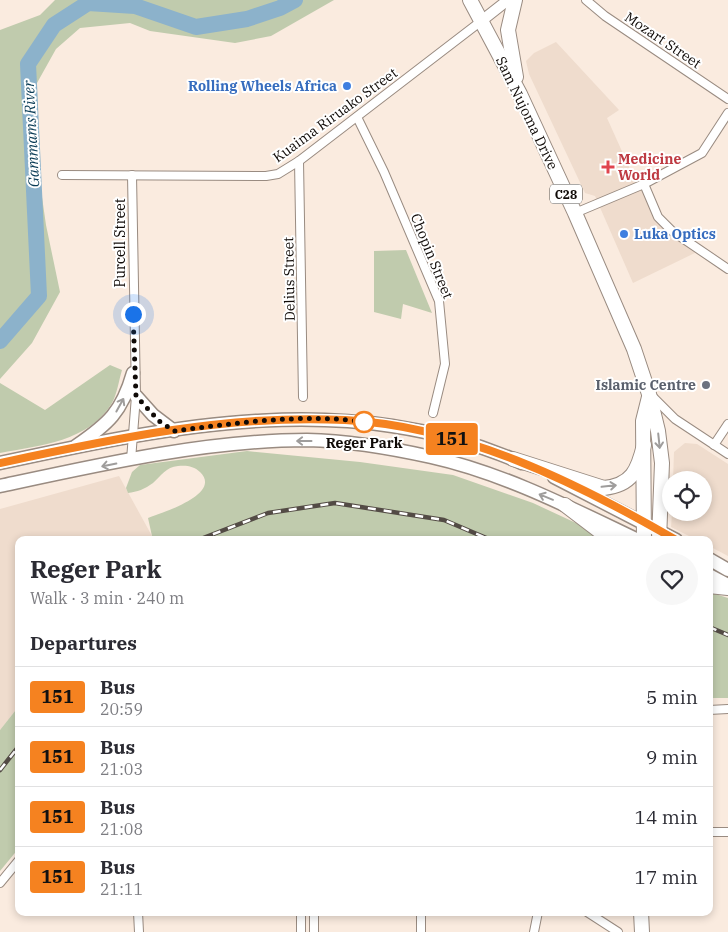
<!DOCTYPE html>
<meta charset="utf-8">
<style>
:root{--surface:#fff;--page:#f7f7f7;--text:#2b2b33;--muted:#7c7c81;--line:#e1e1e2}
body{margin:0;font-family:"IBM Plex Serif",serif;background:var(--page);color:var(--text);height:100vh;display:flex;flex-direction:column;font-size:19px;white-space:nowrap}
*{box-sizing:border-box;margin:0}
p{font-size:16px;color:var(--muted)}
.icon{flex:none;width:28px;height:28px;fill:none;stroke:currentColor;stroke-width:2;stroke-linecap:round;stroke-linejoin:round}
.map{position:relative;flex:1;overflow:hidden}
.sheet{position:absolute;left:15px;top:536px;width:698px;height:380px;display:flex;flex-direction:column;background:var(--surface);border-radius:10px;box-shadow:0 2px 8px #0003}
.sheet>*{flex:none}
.badge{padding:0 10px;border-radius:4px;font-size:18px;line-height:32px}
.controls{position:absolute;left:662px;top:471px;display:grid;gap:10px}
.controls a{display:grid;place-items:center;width:50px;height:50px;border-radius:50%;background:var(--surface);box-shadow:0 2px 8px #0003;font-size:25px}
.you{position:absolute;width:25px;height:25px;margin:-12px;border:4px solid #fff;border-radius:50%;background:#1a73e8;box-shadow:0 0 0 8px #1a73e833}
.map>.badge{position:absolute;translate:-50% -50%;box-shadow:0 0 0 2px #fff}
h2{padding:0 15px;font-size:19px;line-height:45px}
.round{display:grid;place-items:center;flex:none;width:52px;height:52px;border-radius:26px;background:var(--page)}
.summary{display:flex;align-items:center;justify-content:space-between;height:85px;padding:0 15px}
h1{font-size:24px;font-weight:800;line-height:38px}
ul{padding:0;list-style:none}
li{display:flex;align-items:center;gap:15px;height:60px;padding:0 15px;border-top:1px solid var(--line)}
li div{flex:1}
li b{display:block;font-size:19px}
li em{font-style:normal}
li .badge{min-width:55px;font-weight:700;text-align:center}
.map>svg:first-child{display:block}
.commercial{fill:#efdccd}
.green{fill:#c0cbad}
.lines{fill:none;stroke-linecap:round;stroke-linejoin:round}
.river{stroke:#8cb2cb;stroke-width:16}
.minor-casing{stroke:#998b81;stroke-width:10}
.tertiary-casing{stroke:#998b81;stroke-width:12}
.primary-casing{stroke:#998b81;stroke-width:15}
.trunk-casing{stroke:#998b81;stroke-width:16}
.minor{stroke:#fff;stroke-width:8}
.tertiary{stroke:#fff;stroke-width:10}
.primary{stroke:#fff;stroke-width:12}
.trunk{stroke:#fff;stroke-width:14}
.rail-casing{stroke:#534b45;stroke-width:4.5}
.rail{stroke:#fff;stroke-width:2.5;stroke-dasharray:8;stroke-linecap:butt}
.oneway{stroke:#9f9d9c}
.line-casing{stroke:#fff;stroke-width:11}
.line{stroke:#f58220;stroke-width:8}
.walk{stroke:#0f0a07;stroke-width:5;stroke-dasharray:0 9}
.shop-dot{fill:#3f7fe0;stroke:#fff;stroke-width:2}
.health-dot{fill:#e0444e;stroke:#fff;stroke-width:2}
.worship-dot{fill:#6b7280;stroke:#fff;stroke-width:2}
.stop-dot{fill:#fff;stroke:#f58220;stroke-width:2.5}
.labels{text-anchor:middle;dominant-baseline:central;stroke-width:4;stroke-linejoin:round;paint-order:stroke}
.shield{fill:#fff;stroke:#575451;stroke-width:1}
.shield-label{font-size:12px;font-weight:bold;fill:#0f0a07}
.street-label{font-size:14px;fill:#0f0a07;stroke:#fff}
.shop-label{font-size:14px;font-weight:bold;fill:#366cbe;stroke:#fff;text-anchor:end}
.health-label{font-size:14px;font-weight:bold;fill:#be3a42;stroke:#fff;text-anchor:start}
.worship-label{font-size:14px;font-weight:bold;fill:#5b616d;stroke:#fff;text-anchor:end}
.stop-label{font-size:14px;font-weight:bold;fill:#0f0a07;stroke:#fff}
.water-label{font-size:15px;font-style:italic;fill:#093b55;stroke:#fff}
</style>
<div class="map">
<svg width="728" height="932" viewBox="0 0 728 932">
<rect width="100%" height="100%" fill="#faebdf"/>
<!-- commercial -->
<g class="commercial">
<polygon points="556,42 619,110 607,118 634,178 644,184 658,217 699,251 633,283 595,196 585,193 529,74 526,61 534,53"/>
<polygon points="685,443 697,444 728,464 728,556 709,546 709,540 697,540 671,527 672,513 704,512 704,480 673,480 674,452"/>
<polygon points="119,476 152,536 149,540 19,540 19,706 0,730 0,509"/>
</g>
<!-- green -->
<g class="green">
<polygon points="55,0 334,0 271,36 235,43 150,31 130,23 80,28 56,49 37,83 38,169 46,225 60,292 32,343 0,379 0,30 40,15"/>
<polygon points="406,250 432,313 403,304 401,319 374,312 374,251"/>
<path d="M110 365 122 370C119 380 117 394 112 403 88 442 41 445 0 453V383L45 410Z"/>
<path d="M247 451 360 462 453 475 533 503 591 530 603 540H149L152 536 148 518C161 513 223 494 200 472 194 466 186 465 178 466 166 467 161 476 153 483 145 489 137 492 128 493L126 488 132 472 140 465Z"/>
<polygon points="709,592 728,598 728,698 709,698"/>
<polygon points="19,706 19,848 0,871 0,730"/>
</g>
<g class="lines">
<!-- river -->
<polyline class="river" points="0,341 39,296 28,64 54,25 88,3 135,6 196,27 247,19 280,8 295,0"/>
<!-- minor casing -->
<g class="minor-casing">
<g id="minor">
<polyline points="586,0 605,16 728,99"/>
<polyline points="357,117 384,172 439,301 445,364 433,413"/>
<polyline points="299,161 303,397"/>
<polyline points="62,175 266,176 278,174 299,161 480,22"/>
<polyline points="644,184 658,217 672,231 728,269"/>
<polyline points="575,213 644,184 702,153 728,113"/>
<polyline points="652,396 675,419 728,454"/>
<polyline points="714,445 728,424"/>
<polyline points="131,460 136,396 132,175"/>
<polyline points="709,710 728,709"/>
<polyline points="709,832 728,832"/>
<polyline points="0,883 19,860"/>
<polyline points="138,912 139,932"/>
<polyline points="301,912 301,932"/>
<polyline points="314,912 314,932"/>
<polyline points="587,912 618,932"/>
<polyline points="421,932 421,912"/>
<polyline points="534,932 538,912"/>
</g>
</g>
<!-- tertiary casing -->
<g class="tertiary-casing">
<polyline id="tertiary" points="480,22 508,0"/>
</g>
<!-- primary casing -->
<g class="primary-casing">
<g id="primary">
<polyline points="136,396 153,415 174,431"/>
<path d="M76 446C108 424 122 412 133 373"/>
<path d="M0 463C176 425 349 388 522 463"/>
<polyline points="554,477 676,540"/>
<path d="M0 486C97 465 207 440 307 440 348 441 391 448 431 457 503 473 571 508 638 540"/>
<polyline points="709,559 728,570"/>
<polyline points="709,575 728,585"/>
</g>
</g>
<!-- trunk casing -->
<g class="trunk-casing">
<g id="trunk">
<polyline points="470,0 520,94 575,213 634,349 649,394 658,431 662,463 659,540"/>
<polyline points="515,0 508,30 516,77"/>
<path d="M513 459 604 488C632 485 638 470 644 445"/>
<polyline points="565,505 611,540"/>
<polyline points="644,540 643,421 649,397"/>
<polyline points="709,586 728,588"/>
<polyline points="641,912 642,932"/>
</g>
</g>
<!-- minor -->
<use href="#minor" class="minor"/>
<!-- tertiary -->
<use href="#tertiary" class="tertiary"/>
<!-- primary -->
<use href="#primary" class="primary"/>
<!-- trunk -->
<use href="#trunk" class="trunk"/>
<!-- rail casing -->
<g class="rail-casing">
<g id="rail">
<polyline points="198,540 268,513 335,503 444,520 491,540"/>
<polyline points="709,627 728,635"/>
<polyline points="0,770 19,746"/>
</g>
</g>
<!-- rail -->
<use href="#rail" class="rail"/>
</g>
<!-- one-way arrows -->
<defs><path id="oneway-shaft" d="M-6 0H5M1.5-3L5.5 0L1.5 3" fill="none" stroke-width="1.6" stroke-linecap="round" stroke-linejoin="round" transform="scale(1.25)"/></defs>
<g class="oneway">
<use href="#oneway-shaft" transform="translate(120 405) rotate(-61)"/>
<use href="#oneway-shaft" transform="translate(304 441) rotate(-180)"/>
<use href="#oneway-shaft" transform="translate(659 441) rotate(84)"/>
<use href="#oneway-shaft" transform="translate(109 465) rotate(169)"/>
<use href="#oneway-shaft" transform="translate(609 486) rotate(-6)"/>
<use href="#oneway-shaft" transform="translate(546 497) rotate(-158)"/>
</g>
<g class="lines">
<!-- line casing -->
<g class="line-casing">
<path id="line" d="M0 463C112 439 229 414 345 420 462 426 576 482 676 540"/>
</g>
<!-- line -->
<use href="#line" class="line"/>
<!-- walk -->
<path class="walk" d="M133 314 136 396 159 421 174 431C235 423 307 413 364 422"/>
</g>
<!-- markers -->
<g class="shop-dot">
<circle cx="347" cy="86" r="5"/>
<circle cx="624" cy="234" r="5"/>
</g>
<path class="health-dot" d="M605.5 159.5h5v5h5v5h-5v5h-5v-5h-5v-5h5z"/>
<circle class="worship-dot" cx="706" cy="385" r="5"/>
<circle class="stop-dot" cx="364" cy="422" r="10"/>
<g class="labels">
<!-- shield labels -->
<rect class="shield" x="550" y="184.5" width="32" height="19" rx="4"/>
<g class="shield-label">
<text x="566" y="194">C28</text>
</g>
<!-- street labels -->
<g class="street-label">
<text transform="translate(663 40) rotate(34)">Mozart Street</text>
<text transform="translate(527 113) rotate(64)">Sam Nujoma Drive</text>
<text transform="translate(335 115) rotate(-36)">Kuaima Riruako Street</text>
<text transform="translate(120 243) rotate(-90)">Purcell Street</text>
<text transform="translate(432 256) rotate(68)">Chopin Street</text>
<text transform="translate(289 279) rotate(-91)">Delius Street</text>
</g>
<!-- shop labels -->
<g class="shop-label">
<text x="337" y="86">Rolling Wheels Africa</text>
<text x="634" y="234" text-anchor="start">Luka Optics</text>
</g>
<!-- health labels -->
<g class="health-label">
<text x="618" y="159">Medicine<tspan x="618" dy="16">World</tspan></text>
</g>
<!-- worship labels -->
<g class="worship-label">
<text x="696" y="385">Islamic Centre</text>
</g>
<!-- stop labels -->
<g class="stop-label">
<text x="364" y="443">Reger Park</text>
</g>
<!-- water labels -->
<g class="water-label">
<text transform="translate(31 134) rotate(-93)">Gammams River</text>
</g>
</g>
</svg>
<div class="controls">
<a><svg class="icon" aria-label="locate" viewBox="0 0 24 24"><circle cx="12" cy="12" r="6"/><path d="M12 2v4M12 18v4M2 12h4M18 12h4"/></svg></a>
</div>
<div class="you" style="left:133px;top:314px"></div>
<b class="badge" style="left:452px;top:439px;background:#f58220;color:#111">151</b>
<section class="sheet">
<div class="summary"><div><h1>Reger Park</h1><p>Walk · 3 min · 240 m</p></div><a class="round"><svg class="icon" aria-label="heart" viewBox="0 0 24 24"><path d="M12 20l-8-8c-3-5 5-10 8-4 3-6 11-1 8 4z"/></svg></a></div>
<h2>Departures</h2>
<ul>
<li><span class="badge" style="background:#f58220;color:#111">151</span><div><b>Bus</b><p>20:59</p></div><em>5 min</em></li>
<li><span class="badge" style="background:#f58220;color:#111">151</span><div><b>Bus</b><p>21:03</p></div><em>9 min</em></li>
<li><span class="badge" style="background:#f58220;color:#111">151</span><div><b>Bus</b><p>21:08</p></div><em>14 min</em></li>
<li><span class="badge" style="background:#f58220;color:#111">151</span><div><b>Bus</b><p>21:11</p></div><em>17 min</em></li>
</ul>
</section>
</div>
